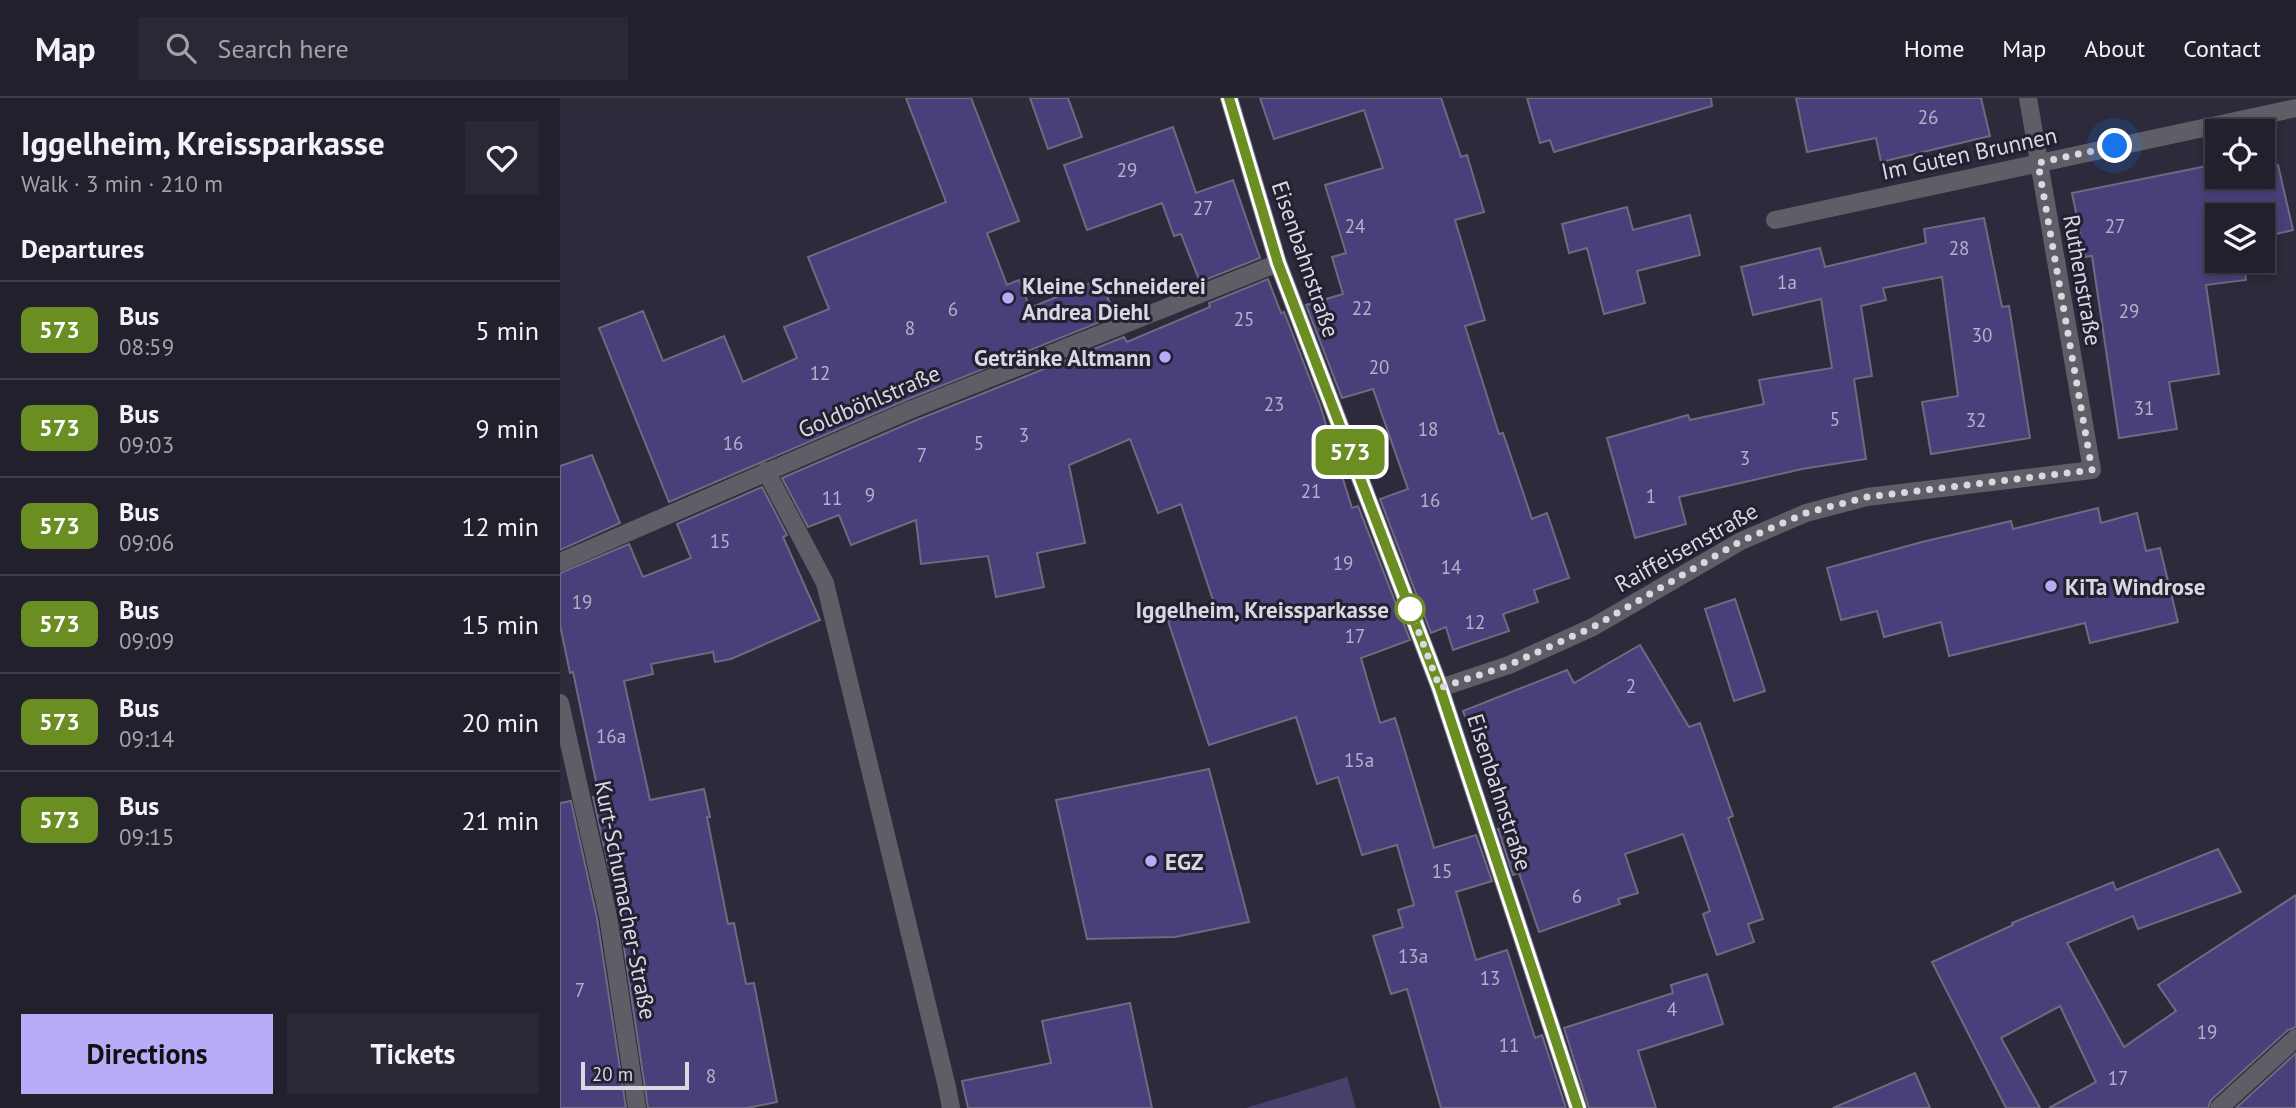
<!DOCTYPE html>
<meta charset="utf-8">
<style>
:root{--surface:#21202c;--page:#292834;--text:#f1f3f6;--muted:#a2a3a9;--line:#3e3e48;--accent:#b6acf8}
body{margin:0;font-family:"PT Sans",sans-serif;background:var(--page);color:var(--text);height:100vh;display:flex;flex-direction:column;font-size:26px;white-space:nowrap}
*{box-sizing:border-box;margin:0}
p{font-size:23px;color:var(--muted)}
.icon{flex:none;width:38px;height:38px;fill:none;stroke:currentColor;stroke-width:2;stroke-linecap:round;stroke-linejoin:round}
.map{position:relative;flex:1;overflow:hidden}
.sheet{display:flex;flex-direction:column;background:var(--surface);width:560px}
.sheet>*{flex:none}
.badge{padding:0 14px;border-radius:10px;font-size:24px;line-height:46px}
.fabs{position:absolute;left:1645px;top:21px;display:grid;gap:14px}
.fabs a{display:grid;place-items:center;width:70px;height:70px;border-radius:0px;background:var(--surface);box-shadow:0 4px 10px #0003,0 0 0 2px var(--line);font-size:35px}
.scale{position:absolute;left:21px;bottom:18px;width:108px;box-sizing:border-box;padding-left:7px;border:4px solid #d8d7e2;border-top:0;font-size:19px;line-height:24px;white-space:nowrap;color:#d8d7e2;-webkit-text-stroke:5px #222031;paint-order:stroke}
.you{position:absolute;width:35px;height:35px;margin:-18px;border:5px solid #fff;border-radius:50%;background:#1a73e8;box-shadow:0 0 0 10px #1a73e833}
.map>.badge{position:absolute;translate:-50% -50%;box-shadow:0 0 0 4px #fff}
h2{padding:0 21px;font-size:26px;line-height:63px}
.round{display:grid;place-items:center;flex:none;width:74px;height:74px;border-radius:0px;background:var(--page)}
.head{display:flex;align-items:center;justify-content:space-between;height:119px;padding:0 21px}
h1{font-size:33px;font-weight:700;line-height:52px}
.action{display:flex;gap:14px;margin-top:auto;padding:14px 21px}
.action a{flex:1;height:80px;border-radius:0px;background:var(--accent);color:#111;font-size:28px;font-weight:700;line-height:80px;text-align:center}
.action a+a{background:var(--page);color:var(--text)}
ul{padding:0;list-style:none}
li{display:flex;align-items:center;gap:21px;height:98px;padding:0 21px;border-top:2px solid var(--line)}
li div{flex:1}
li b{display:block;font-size:26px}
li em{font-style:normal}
li .badge{min-width:77px;font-weight:700;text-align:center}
header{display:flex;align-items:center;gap:42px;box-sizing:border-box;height:98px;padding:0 35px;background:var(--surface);border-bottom:2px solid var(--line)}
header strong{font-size:33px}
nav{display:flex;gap:38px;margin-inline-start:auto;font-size:24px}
.search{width:490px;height:63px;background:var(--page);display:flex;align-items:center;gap:18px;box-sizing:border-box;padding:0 24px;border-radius:0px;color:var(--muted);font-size:26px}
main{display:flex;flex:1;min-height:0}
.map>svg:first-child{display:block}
.green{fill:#47406b}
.building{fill:#4a3f7a;stroke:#6d6b7f;stroke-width:2}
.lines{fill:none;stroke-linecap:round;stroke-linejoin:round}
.lane{stroke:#5f5e67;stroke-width:18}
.street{stroke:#5f5e67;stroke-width:18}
.secondary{stroke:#7b7a88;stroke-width:18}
.line-casing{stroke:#fff;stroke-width:16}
.line{stroke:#6b8e23;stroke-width:10}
.walk{stroke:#d8d7e2;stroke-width:7;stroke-dasharray:0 12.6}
.poi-dot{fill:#b6acf8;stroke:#222031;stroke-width:2.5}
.stop-dot{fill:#fff;stroke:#6b8e23;stroke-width:3.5}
.labels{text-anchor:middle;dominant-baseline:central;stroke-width:6;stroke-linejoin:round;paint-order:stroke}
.number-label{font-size:19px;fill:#b4b1c8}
.street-label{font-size:23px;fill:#d8d7e2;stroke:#222031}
.poi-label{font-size:23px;font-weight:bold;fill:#d8d7e2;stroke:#222031;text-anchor:start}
.stop-label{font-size:23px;font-weight:bold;fill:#d8d7e2;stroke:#222031;text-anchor:end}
</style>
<header>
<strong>Map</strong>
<div class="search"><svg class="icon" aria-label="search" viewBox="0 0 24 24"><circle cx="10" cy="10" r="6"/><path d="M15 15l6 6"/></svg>Search here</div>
<nav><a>Home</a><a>Map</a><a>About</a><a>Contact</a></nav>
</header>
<main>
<section class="sheet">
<div class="head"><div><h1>Iggelheim, Kreissparkasse</h1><p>Walk · 3 min · 210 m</p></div><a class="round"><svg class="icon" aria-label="heart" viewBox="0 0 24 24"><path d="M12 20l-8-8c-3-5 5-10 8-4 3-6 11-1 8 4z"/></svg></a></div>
<h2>Departures</h2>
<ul>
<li><span class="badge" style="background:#6b8e23;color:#fff">573</span><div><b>Bus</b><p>08:59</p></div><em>5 min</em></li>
<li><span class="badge" style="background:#6b8e23;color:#fff">573</span><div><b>Bus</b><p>09:03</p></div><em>9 min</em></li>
<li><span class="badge" style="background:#6b8e23;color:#fff">573</span><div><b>Bus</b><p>09:06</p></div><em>12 min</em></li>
<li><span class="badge" style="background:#6b8e23;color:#fff">573</span><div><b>Bus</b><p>09:09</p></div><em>15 min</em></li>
<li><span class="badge" style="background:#6b8e23;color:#fff">573</span><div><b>Bus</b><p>09:14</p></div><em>20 min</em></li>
<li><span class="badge" style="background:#6b8e23;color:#fff">573</span><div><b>Bus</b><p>09:15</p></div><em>21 min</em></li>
</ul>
<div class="action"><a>Directions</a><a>Tickets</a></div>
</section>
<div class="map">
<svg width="1736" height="1010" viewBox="0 0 1736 1010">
<rect width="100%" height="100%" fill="#2c2a3b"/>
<!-- green -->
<polygon class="green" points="787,979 796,1010 686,1010"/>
<!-- building -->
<g class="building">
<polygon points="346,0 411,0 459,123 427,135 447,187 459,182 470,210 540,181 555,218 346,302 109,404 39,230 83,213 103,263 164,238 183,284 237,260 224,229 269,211 248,159 386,104"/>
<polygon points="470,0 508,0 522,39 488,51"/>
<polygon points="700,0 881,0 901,59 907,57 924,114 895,122 925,222 905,228 939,336 943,335 972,421 987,415 1009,480 974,492 978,504 943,516 949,533 893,552 886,529 871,535 820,401 848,391 813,291 782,300 746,207 783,196 772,159 786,155 765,87 823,70 804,12 714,41"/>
<polygon points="967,0 1151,0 1152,8 994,54 990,42 980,45"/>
<polygon points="1236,0 1421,0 1430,38 1321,64 1316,40 1247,54"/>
<polygon points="613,29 636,95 673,82 700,160 640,184 621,136 614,138 602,105 527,132 504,67"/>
<polygon points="1657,66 1657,80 1703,79 1703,71 1718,67 1733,132 1703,139 1703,117 1657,117 1657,163 1684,163 1686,182 1646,187 1659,276 1609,284 1617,331 1559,340 1532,158 1525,159 1512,95"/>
<polygon points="1067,109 1073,132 1130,117 1140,157 1077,173 1085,205 1044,216 1027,150 1009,155 1002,126"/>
<polygon points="1424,120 1442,209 1449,208 1470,340 1371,356 1362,304 1398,298 1382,179 1323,190 1326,202 1301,208 1312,278 1294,281 1306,361 1242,371 1119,399 1126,426 1075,440 1047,340 1128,317 1130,322 1204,306 1199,282 1272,270 1261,201 1193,217 1181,169 1260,150 1265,169 1366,145 1364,131"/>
<polygon points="708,181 721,215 724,214 760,307 792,410 798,408 850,542 801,560 820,625 835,620 874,750 916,737 932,783 896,794 916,862 947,852 975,940 982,937 1006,1010 881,1010 847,891 831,896 813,838 843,829 838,812 854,807 837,747 802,757 778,679 757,686 736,619 649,647 608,523 655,508 621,406 598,415 570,341 509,367 525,445 477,455 484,489 436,499 428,458 361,466 356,422 291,447 279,417 248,429 222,380 354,323 564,239 567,244 650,209 649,205"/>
<polygon points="32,357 60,425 0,452 0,368"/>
<polygon points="202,389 227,437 223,439 260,522 171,561 155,564 153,554 91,566 93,576 64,583 90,702 144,691 150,719 147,719 168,826 174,825 186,886 194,885 217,1004 187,1010 88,1010 59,816 33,699 39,698 13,574 10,575 0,527 0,475 69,446 83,479 131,460 117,426"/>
<polygon points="1538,410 1541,425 1577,415 1586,453 1600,450 1618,524 1530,545 1525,525 1389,558 1381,524 1324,539 1317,513 1281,522 1267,470 1362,444 1451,423 1453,431"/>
<polygon points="1175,501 1205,593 1174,603 1145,511"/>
<polygon points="1080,547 1129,629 1140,625 1173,718 1168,720 1203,821 1188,826 1194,844 1157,857 1143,816 1150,813 1123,736 1065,756 1078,795 1058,801 1060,806 979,834 959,775 953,777 938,731 942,730 931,699 934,697 903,613 1007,572 1014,585"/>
<polygon points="649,671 689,824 615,839 527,841 496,702"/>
<polygon points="11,703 37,820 66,1010 0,1010 0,705"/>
<polygon points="1658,751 1681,794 1578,831 1573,818 1507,845 1564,949 1616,913 1598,887 1736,797 1736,929 1728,932 1651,1002 1648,1010 1489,1010 1536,984 1500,908 1441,940 1480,1010 1446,1010 1372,864 1453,827 1452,825 1553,784 1556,792"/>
<polygon points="1147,876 1163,926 1078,953 1096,1010 1029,1010 1004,930 1113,895 1111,887"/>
<polygon points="570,905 592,1010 408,1010 402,983 491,965 482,923"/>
<polygon points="1736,955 1736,1010 1676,1010"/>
<polygon points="1355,975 1370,1010 1273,1010"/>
</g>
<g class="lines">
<!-- lane -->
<polyline class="lane" points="206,373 265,485 387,989"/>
<!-- street -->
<g class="street">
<polyline points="1215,122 1736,10"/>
<polyline points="0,464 350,312 718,165"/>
<polyline points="880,590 949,567 1033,529 1181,443 1246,415 1307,399 1532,372 1468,0"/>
<polyline points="0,605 48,818 77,1010"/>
<polyline points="387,989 391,1010"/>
<polyline points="1659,1010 1736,940"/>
</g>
<!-- secondary -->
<polyline class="secondary" points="669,0 718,165 880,590 1018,1010"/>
</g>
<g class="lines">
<!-- line casing -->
<g class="line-casing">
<polyline id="line" points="669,0 718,165 880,590 1018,1010"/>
</g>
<!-- line -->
<use href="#line" class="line"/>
<!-- walk -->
<polyline class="walk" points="850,511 880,590 949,567 1033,529 1181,443 1246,415 1307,399 1532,372 1478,65 1555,48"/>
</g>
<!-- markers -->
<g class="poi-dot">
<circle cx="448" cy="200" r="7"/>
<circle cx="605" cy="259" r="7"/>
<circle cx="1491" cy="488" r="7"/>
<circle cx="591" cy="763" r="7"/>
</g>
<circle class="stop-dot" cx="850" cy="511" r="14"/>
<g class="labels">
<!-- number labels -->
<g class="number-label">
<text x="1368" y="19">26</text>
<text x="567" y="72">29</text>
<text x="643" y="110">27</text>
<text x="795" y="128">24</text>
<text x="1555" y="128">27</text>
<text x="1399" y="150">28</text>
<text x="1227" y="184">1a</text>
<text x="802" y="210">22</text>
<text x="393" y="211">6</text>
<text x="1569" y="213">29</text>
<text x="684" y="221">25</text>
<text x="350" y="230">8</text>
<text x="1422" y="237">30</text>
<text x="819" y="269">20</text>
<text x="260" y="275">12</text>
<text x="714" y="306">23</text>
<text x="1584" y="310">31</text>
<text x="1275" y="321">5</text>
<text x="1416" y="322">32</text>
<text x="868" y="331">18</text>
<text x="464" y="337">3</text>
<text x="173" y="345">16</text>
<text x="419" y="345">5</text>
<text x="362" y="357">7</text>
<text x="1185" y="360">3</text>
<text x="751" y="393">21</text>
<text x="310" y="397">9</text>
<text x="1091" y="398">1</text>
<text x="272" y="400">11</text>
<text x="870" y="402">16</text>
<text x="160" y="443">15</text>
<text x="783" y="465">19</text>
<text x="891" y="469">14</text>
<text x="22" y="504">19</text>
<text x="915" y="524">12</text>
<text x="795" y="538">17</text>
<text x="1071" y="588">2</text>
<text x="51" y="638">16a</text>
<text x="799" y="662">15a</text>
<text x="882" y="773">15</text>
<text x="1017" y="798">6</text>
<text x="853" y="858">13a</text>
<text x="930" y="880">13</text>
<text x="20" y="892">7</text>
<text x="1112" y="911">4</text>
<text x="1647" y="934">19</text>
<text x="949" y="947">11</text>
<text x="151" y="978">8</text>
<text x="1558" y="980">17</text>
</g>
<!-- street labels -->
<g class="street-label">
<text transform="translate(1409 55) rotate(-12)">Im Guten Brunnen</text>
<text transform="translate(746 161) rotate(71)">Eisenbahnstraße</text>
<text transform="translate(1523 182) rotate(80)">Ruthenstraße</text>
<text transform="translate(309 303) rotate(-23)">Goldböhlstraße</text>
<text transform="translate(1126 449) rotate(-29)">Raiffeisenstraße</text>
<text transform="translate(940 694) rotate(72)">Eisenbahnstraße</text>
<text transform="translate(66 802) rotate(79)">Kurt-Schumacher-Straße</text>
</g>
<!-- poi labels -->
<g class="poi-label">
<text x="462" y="187">Kleine Schneiderei<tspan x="462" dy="26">Andrea Diehl</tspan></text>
<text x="591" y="259" text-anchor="end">Getränke Altmann</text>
<text x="1505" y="488">KiTa Windrose</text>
<text x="605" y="763">EGZ</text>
</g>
<!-- stop labels -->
<g class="stop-label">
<text x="829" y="511">Iggelheim, Kreissparkasse</text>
</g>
</g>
</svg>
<div class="fabs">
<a><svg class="icon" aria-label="locate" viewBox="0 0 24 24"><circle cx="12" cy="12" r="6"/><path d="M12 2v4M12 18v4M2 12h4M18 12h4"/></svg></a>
<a><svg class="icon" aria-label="layers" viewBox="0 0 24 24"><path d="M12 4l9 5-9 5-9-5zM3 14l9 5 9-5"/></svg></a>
</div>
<div class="scale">20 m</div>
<div class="you" style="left:1555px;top:48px"></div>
<b class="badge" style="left:790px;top:354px;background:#6b8e23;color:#fff">573</b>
</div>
</main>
